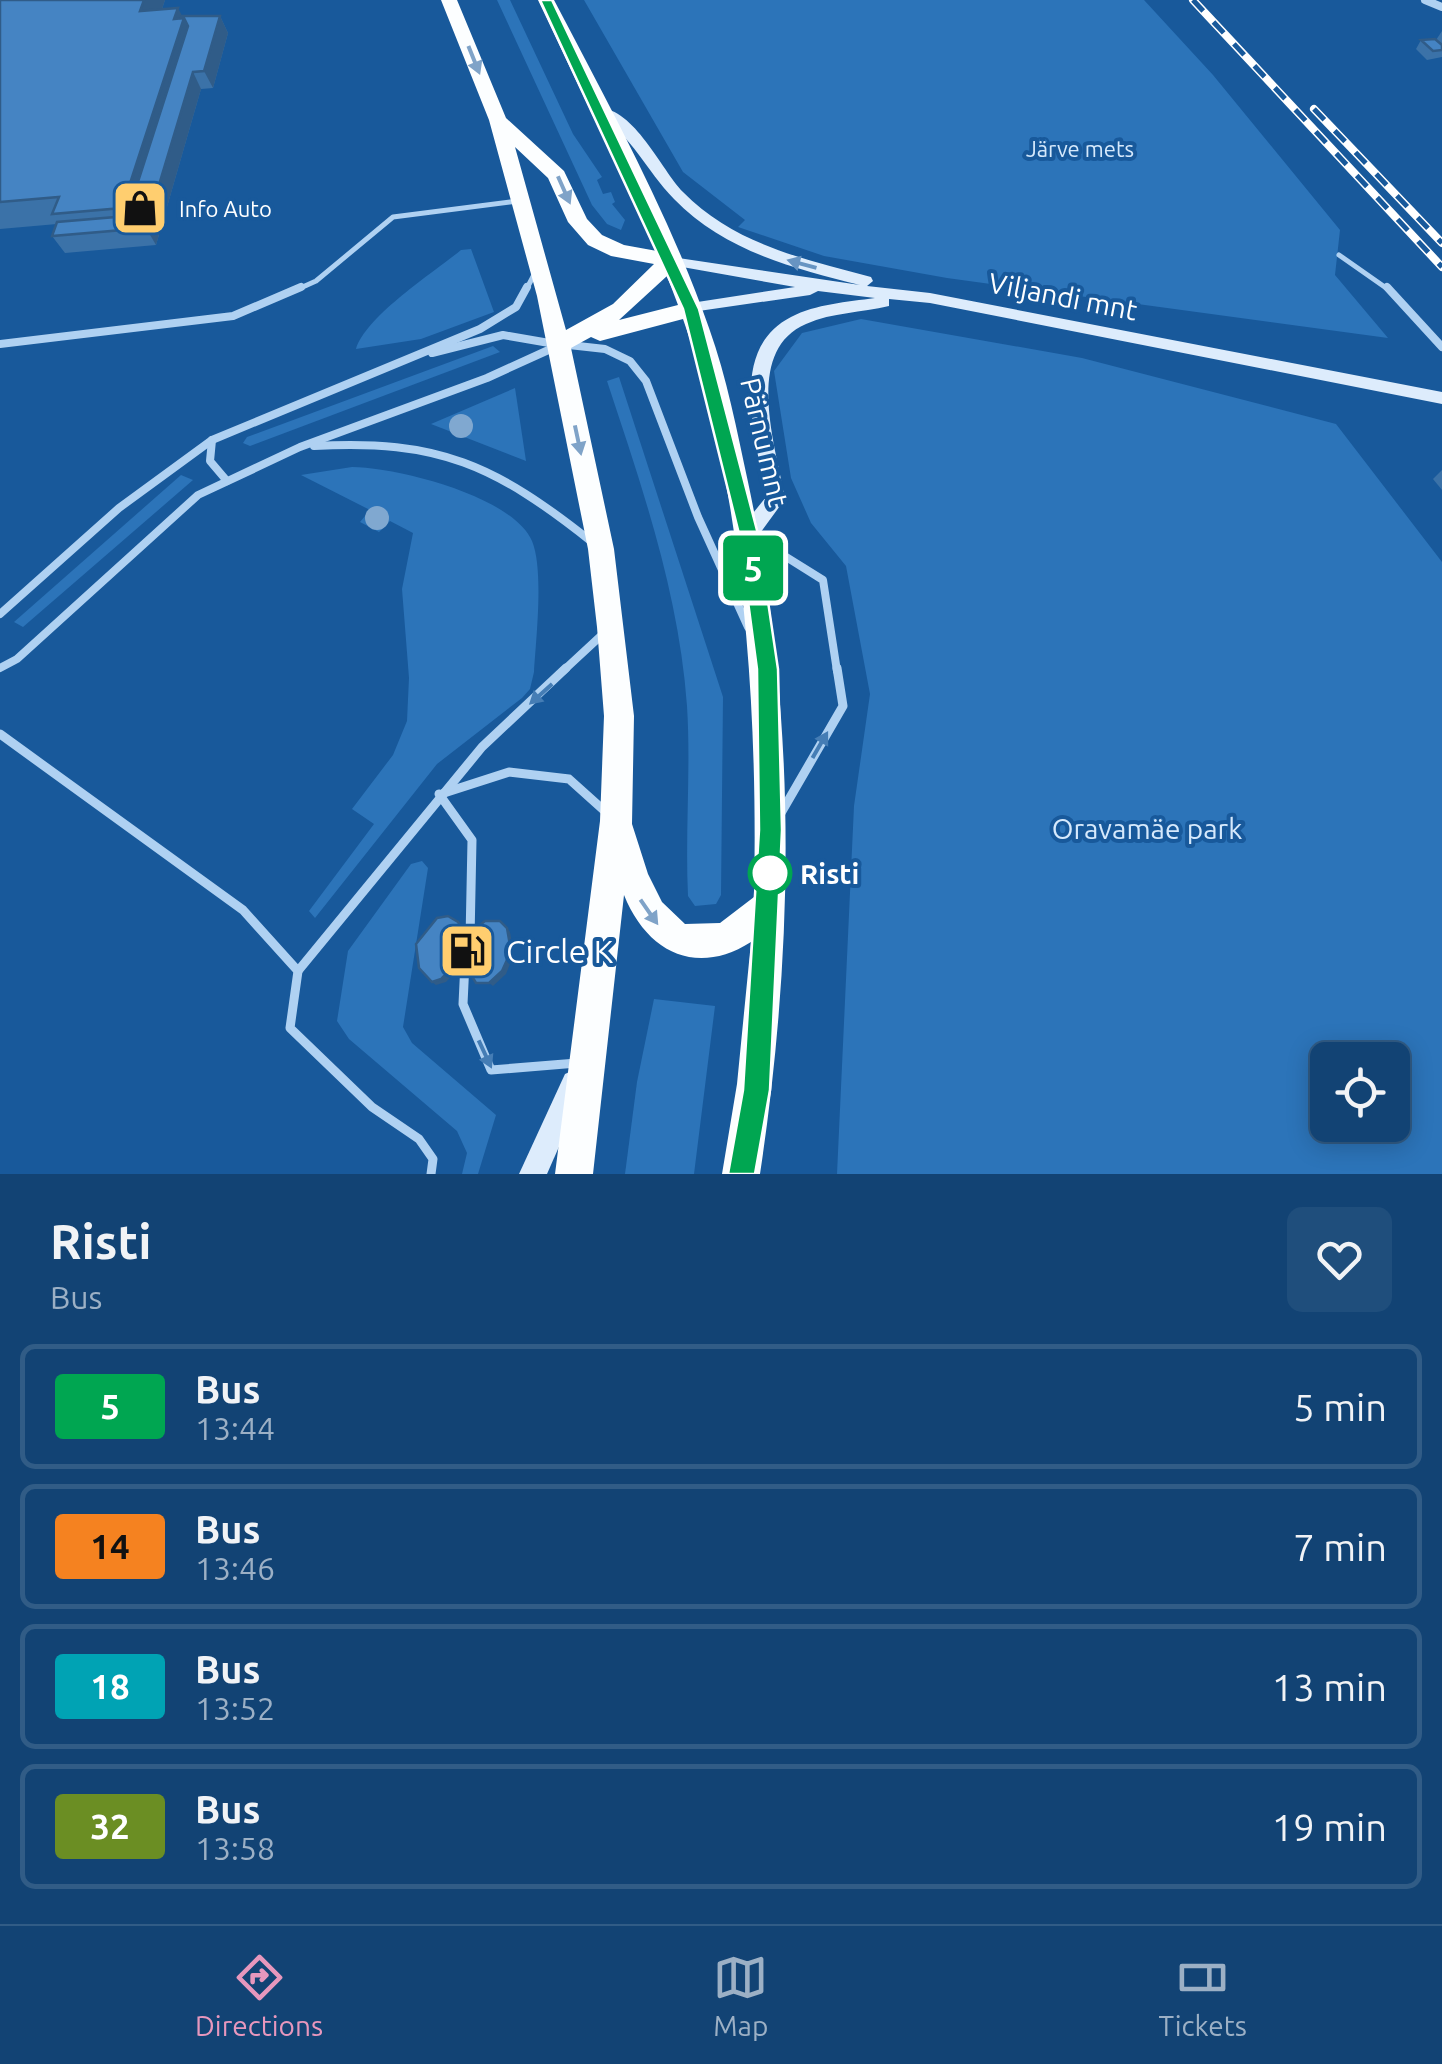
<!DOCTYPE html>
<meta charset="utf-8">
<style>
:root{--surface:#124374;--page:#1f4e7c;--text:#f1f3f6;--muted:#9cb0c5;--line:#315c86;--accent:#e797bd}
body{margin:0;font-family:Ubuntu,sans-serif;background:var(--page);color:var(--text);height:100vh;display:flex;flex-direction:column;font-size:38px;white-space:nowrap}
*{box-sizing:border-box;margin:0}
p{font-size:32px;color:var(--muted)}
.icon{flex:none;width:55px;height:55px;fill:none;stroke:currentColor;stroke-width:2;stroke-linecap:round;stroke-linejoin:round}
.map{position:relative;height:1174px;overflow:hidden}
.sheet{display:flex;flex-direction:column;background:var(--surface);flex:1}
.sheet>*{flex:none}
.badge{padding:0 20px;border-radius:8px;font-size:35px;line-height:65px}
.fabs{position:absolute;left:1310px;top:1042px;display:grid;gap:20px}
.fabs a{display:grid;place-items:center;width:100px;height:100px;border-radius:15px;background:var(--surface);box-shadow:0 5px 25px #0003,0 0 0 2px var(--line);font-size:50px}
.map>.badge{position:absolute;translate:-50% -50%;box-shadow:0 0 0 5px #fff}
.round{display:grid;place-items:center;flex:none;width:105px;height:105px;border-radius:15px;background:var(--page)}
.summary{display:flex;align-items:center;justify-content:space-between;height:170px;padding:0 50px}
h1{font-size:48px;font-weight:600;line-height:75px}
ul{padding:0;list-style:none}
li{display:flex;align-items:center;gap:30px;height:125px;margin:0 20px 15px;padding:0 30px;border:5px solid var(--line);border-radius:15px}
li div{flex:1}
li b{display:block;font-size:38px}
li em{font-style:normal}
li .badge{min-width:110px;font-weight:700;text-align:center}
.dock{display:flex;justify-content:space-around;align-items:center;height:140px;border-top:2px solid var(--line);background:var(--surface);font-size:28px;color:var(--muted)}
.dock a{display:grid;justify-items:center;gap:5px}
.dock .current{color:var(--accent)}
.map>svg:first-child{display:block}
.green{fill:#2c74b9;fill-rule:evenodd}
.lines{fill:none;stroke-linecap:round;stroke-linejoin:round}
.service-far2{stroke:#afd1f2;stroke-width:5}
.service-far1{stroke:#afd1f2;stroke-width:8}
.service{stroke:#afd1f2;stroke-width:9}
.minor{stroke:#afd1f2;stroke-width:8}
.secondary{fill:#ddecfc;fill-rule:evenodd}
.trunk{fill:#fcfeff;fill-rule:evenodd}
.rail-casing{stroke:#fff;stroke-width:8}
.rail{stroke:#18599b;stroke-width:5;stroke-dasharray:15;stroke-linecap:butt}
.tree{fill:#80a8d0}
.wall{fill:#3b72a8}
.shaded-wall{fill:#305c88}
.building{fill:#4584c3;stroke:#305c88;stroke-width:2.5}
.oneway{fill:#7fa3c8}
.oneway2{fill:#6794c2}
.oneway3{fill:#457db5}
.line{fill:#00a651;stroke:#fff;stroke-width:2.5}
.stop-dot{fill:#fff;stroke:#00a651;stroke-width:5}
.labels{text-anchor:middle;dominant-baseline:central;stroke-width:8;stroke-linejoin:round;paint-order:stroke}
.far-park-label{font-size:22px;fill:#d6e9fc;stroke:#18599b}
.far-poi-label{font-size:22px;fill:#fff;stroke:#18599b;text-anchor:start}
.street-label{font-size:28px;fill:#fff;stroke:#18599b}
.park-label{font-size:28px;fill:#d6e9fc;stroke:#18599b}
.stop-label{font-size:28px;font-weight:bold;fill:#fff;stroke:#18599b;text-anchor:start}
.near-poi-label{font-size:32px;fill:#fff;stroke:#18599b;text-anchor:start}
</style>
<div class="map">
<svg width="1442" height="1174" viewBox="0 0 1442 1174">
<rect width="100%" height="100%" fill="#18599b"/>
<!-- green -->
<g class="green">
<polygon points="497,0 510,0 573,134 602,177 597,180 603,194 611,192 615,202 612,204 625,220 621,230 607,224 592,205"/>
<polygon points="584,0 1144,0 1213,75 1340,230 1335,275 1388,338 947,278 824,256 738,227 745,220 683,172"/>
<path d="M471 249 494 312 421 339 356 349C366 316 434 272 461 250Z"/>
<path d="M861 319 1082 358 1336 424 1442 562V1174H837L854 806 870 694 846 566 811 523 791 478 774 371 802 333ZM1328 1060H1392V1125H1328Z"/>
<polygon points="493,346 500,352 250,446 243,443 247,437"/>
<path d="M619 377 723 697 721 895 716 904 695 906 688 896C685 833 691 769 687 706 679 593 642 487 607 381Z"/>
<polygon points="515,388 526,461 431,424"/>
<path d="M352 467C395 467 513 496 532 541 544 570 536 639 534 672L530 689 522 698 437 764 315 918 309 911 374 824 352 809 393 755 407 721 409 678 402 589 413 533 390 521 379 532 360 522 370 510 301 475Z"/>
<polygon points="181,475 193,480 23,627 14,622"/>
<polygon points="422,861 428,868 403,1027 412,1043 496,1115 478,1174 462,1174 467,1153 457,1131 349,1039 337,1021 348,951 411,864"/>
<polygon points="654,999 715,1006 694,1174 625,1174 637,1082"/>
</g>
<g class="lines">
<!-- service-far2 -->
<g class="service-far2">
<polyline points="1339,255 1389,290"/>
<polyline points="296,290 316,281 393,217 518,201"/>
<polyline points="526,290 537,269"/>
</g>
<!-- service-far1 -->
<g class="service-far1">
<polyline points="1387,287 1442,347"/>
<polyline points="0,344 233,316 301,287"/>
<polyline points="569,345 605,349 630,361 646,381 698,517 748,627"/>
<polyline points="432,353 503,335 555,344"/>
<polyline points="212,440 210,461 227,481"/>
<path d="M314 446C439 439 495 465 592 542"/>
<polyline points="751,535 823,580 837,671"/>
<polyline points="0,614 119,508 212,440 480,329 516,307 527,287"/>
<polyline points="0,668 17,659 198,495 300,447 487,378 555,347"/>
<polyline points="563,671 604,633"/>
</g>
<!-- service -->
<g class="service">
<polyline points="0,734 243,910 298,971 290,1028 372,1107 419,1139 433,1159 431,1174"/>
<polyline points="444,793 509,772 569,779 608,814"/>
<polyline points="439,794 472,840 470,939"/>
<polyline points="781,813 843,706 837,668"/>
<polyline points="465,962 463,1004 491,1070 577,1063"/>
<polyline points="298,971 482,747 566,668"/>
</g>
<!-- minor -->
<polyline class="minor" points="1425,0 1442,7"/>
<!-- secondary -->
<g class="secondary">
<path d="M597 108C633 106 661 169 683 192 734 244 803 259 871 277L873 281 867 286 930 293 1442 392V404L930 303 889 299V306C861 313 833 312 806 324 743 351 776 447 785 499L755 540H741L738 534 741 528 766 497C757 441 726 350 791 317 816 304 847 302 875 298L818 291 810 295 685 313V305L691 303 795 287 671 265 663 260 665 256 860 285C793 268 724 251 674 199 645 169 634 138 597 114Z"/>
<polygon points="574,1070 583,1074 587,1083 547,1174 519,1174 565,1074"/>
</g>
<!-- trunk -->
<path class="trunk" d="M441 0H457L506 118 564 171 587 219 602 235 624 245 657 251 538 0H554C610 107 669 214 709 328 727 378 737 431 748 482 797 712 795 942 760 1174H722L737 1084 751 942C696 977 647 952 624 895L593 1174H555L600 821 604 716 597 627 588 549 537 296 489 120ZM515 147 548 178 568 222 588 245 611 256 654 264 613 304 566 330ZM667 276 678 305 619 320ZM683 319C745 494 758 713 754 897L720 923 685 924 662 902 648 874 632 824 634 716 614 549 571 348 591 337 600 341Z"/>
<!-- rail casing -->
<g class="rail-casing">
<g id="rail">
<polyline points="1193,0 1442,267"/>
<polyline points="1314,109 1442,243"/>
</g>
</g>
<!-- rail -->
<use href="#rail" class="rail"/>
</g>
<!-- trees -->
<g class="tree">
<circle cx="461" cy="426" r="12"/>
<circle cx="377" cy="518" r="12"/>
</g>
<!-- wall -->
<g class="wall">
<polygon points="0,0 165,0 162,9 182,16 220,16 228,33 213,88 201,89 156,245 65,253 52,236 57,224 0,229"/>
<polygon points="1442,31 1442,57 1427,60 1416,49 1421,40 1436,40"/>
<polygon points="1442,470 1442,490 1433,479"/>
</g>
<!-- shaded-wall -->
<g class="shaded-wall">
<polygon points="144,0 165,0 153,36 140,11"/>
<polygon points="178,8 196,43 135,229 122,208"/>
<polygon points="220,16 228,33 213,88 204,71"/>
<polygon points="193,72 201,89 156,245 146,228"/>
<polygon points="507,928 510,932 514,954 506,974 493,986 489,983"/>
<polygon points="461,958 465,962 446,982 436,985 432,982"/>
</g>
<!-- building -->
<g class="building">
<polygon points="0,0 144,0 140,11 178,8 174,19 184,18 122,208 52,214 59,197 0,202"/>
<polygon points="182,16 220,16 204,71 193,72 146,228 52,236 57,222 127,216 188,26 184,18 181,18"/>
<polygon points="1435,39 1442,45 1442,50 1433,51 1421,40"/>
<polygon points="448,916 458,922 466,936 485,921 500,921 507,928 511,951 502,971 489,983 476,983 461,958 441,979 432,982 419,968 416,944 437,918"/>
</g>
<!-- one-way arrows -->
<defs><path id="oneway-solid" d="M-6-.8H1V-3.2L6.5 0L1 3.2V.8H-6Z" transform="scale(2.5)"/></defs>
<g class="oneway">
<use href="#oneway-solid" transform="translate(474 60) rotate(68)"/>
<use href="#oneway-solid" transform="translate(564 190) rotate(66)"/>
<use href="#oneway-solid" transform="translate(578 440) rotate(78)"/>
<use href="#oneway-solid" transform="translate(649 912) rotate(55)"/>
</g>
<use class="oneway2" href="#oneway-solid" transform="translate(802 264) rotate(-165)"/>
<g class="oneway3">
<use href="#oneway-solid" transform="translate(541 694) rotate(138)"/>
<use href="#oneway-solid" transform="translate(820 745) rotate(-60)"/>
<use href="#oneway-solid" transform="translate(485 1054) rotate(65)"/>
</g>
<!-- line -->
<polygon class="line" points="540,0 552,0 699,309 758,534 778,669 782,830 770,1090 755,1174 728,1174 743,1090 759,830 757,669 739,534 683,309"/>
<!-- icons -->
<defs>
<g id="shop-square" transform="scale(2.875)"><rect x="-9" y="-9" width="18" height="18" rx="4" fill="#ffce6f" stroke="#18599b"/><path d="M-5-2.5h2.3a2.7 3.5 0 0 1 5.4 0H5L5.5 6h-11ZM-1.5-2.5h3a1.5 2.3 0 0 0-3 0Z" fill="#111"/></g>
<g id="fuel-square" transform="scale(2.875)"><rect x="-9" y="-9" width="18" height="18" rx="4" fill="#ffce6f" stroke="#18599b"/><path d="M-5.5-6h7V0h2V4h1.3V-2.5L3-4.5l.8-.8L6-3V5H2.5V1h-1V6h-7ZM-4.2-4.7v3.2H.2V-4.7Z" fill="#111"/></g>
</defs>
<g fill-rule="evenodd">
<use href="#shop-square" x="140" y="208"/>
<use href="#fuel-square" x="467" y="951"/>
</g>
<!-- markers -->
<circle class="stop-dot" cx="770" cy="873" r="20"/>
<g class="labels">
<!-- far-park labels -->
<g class="far-park-label">
<text x="1080" y="148">Järve mets</text>
</g>
<!-- far-poi labels -->
<g class="far-poi-label">
<text x="179" y="208">Info Auto</text>
</g>
<!-- street labels -->
<g class="street-label">
<text transform="translate(1063 296) rotate(11)">Viljandi mnt</text>
<text transform="translate(765 442) rotate(77)">Pärnu mnt</text>
</g>
<!-- park labels -->
<g class="park-label">
<text x="1147" y="828">Oravamäe park</text>
</g>
<!-- stop labels -->
<g class="stop-label">
<text x="800" y="873">Risti</text>
</g>
<!-- near-poi labels -->
<g class="near-poi-label">
<text x="506" y="951">Circle K</text>
</g>
</g>
</svg>
<div class="fabs">
<a><svg class="icon" aria-label="locate" viewBox="0 0 24 24"><circle cx="12" cy="12" r="6"/><path d="M12 2v4M12 18v4M2 12h4M18 12h4"/></svg></a>
</div>
<b class="badge" style="left:753px;top:568px;background:#00a651;color:#fff">5</b>
</div>
<section class="sheet">
<div class="summary"><div><h1>Risti</h1><p>Bus</p></div><a class="round"><svg class="icon" aria-label="heart" viewBox="0 0 24 24"><path d="M12 20l-8-8c-3-5 5-10 8-4 3-6 11-1 8 4z"/></svg></a></div>
<ul>
<li><span class="badge" style="background:#00a651;color:#fff">5</span><div><b>Bus</b><p>13:44</p></div><em>5 min</em></li>
<li><span class="badge" style="background:#f58220;color:#111">14</span><div><b>Bus</b><p>13:46</p></div><em>7 min</em></li>
<li><span class="badge" style="background:#00a3b4;color:#fff">18</span><div><b>Bus</b><p>13:52</p></div><em>13 min</em></li>
<li><span class="badge" style="background:#6b8e23;color:#fff">32</span><div><b>Bus</b><p>13:58</p></div><em>19 min</em></li>
</ul>
</section>
<nav class="dock">
<a class="current"><svg class="icon" aria-label="directions" viewBox="0 0 24 24"><path d="M12 3l9 9-9 9-9-9zM9 14v-3h6M13 9l2 2-2 2"/></svg>Directions</a>
<a><svg class="icon" aria-label="map" viewBox="0 0 24 24"><path d="M3 6l6-2 6 2 6-2v14l-6 2-6-2-6 2zM9 4v14M15 6v14"/></svg>Map</a>
<a><svg class="icon" aria-label="tickets" viewBox="0 0 24 24"><path d="M3 7h18v10H3zM15 7v10"/></svg>Tickets</a>
</nav>
